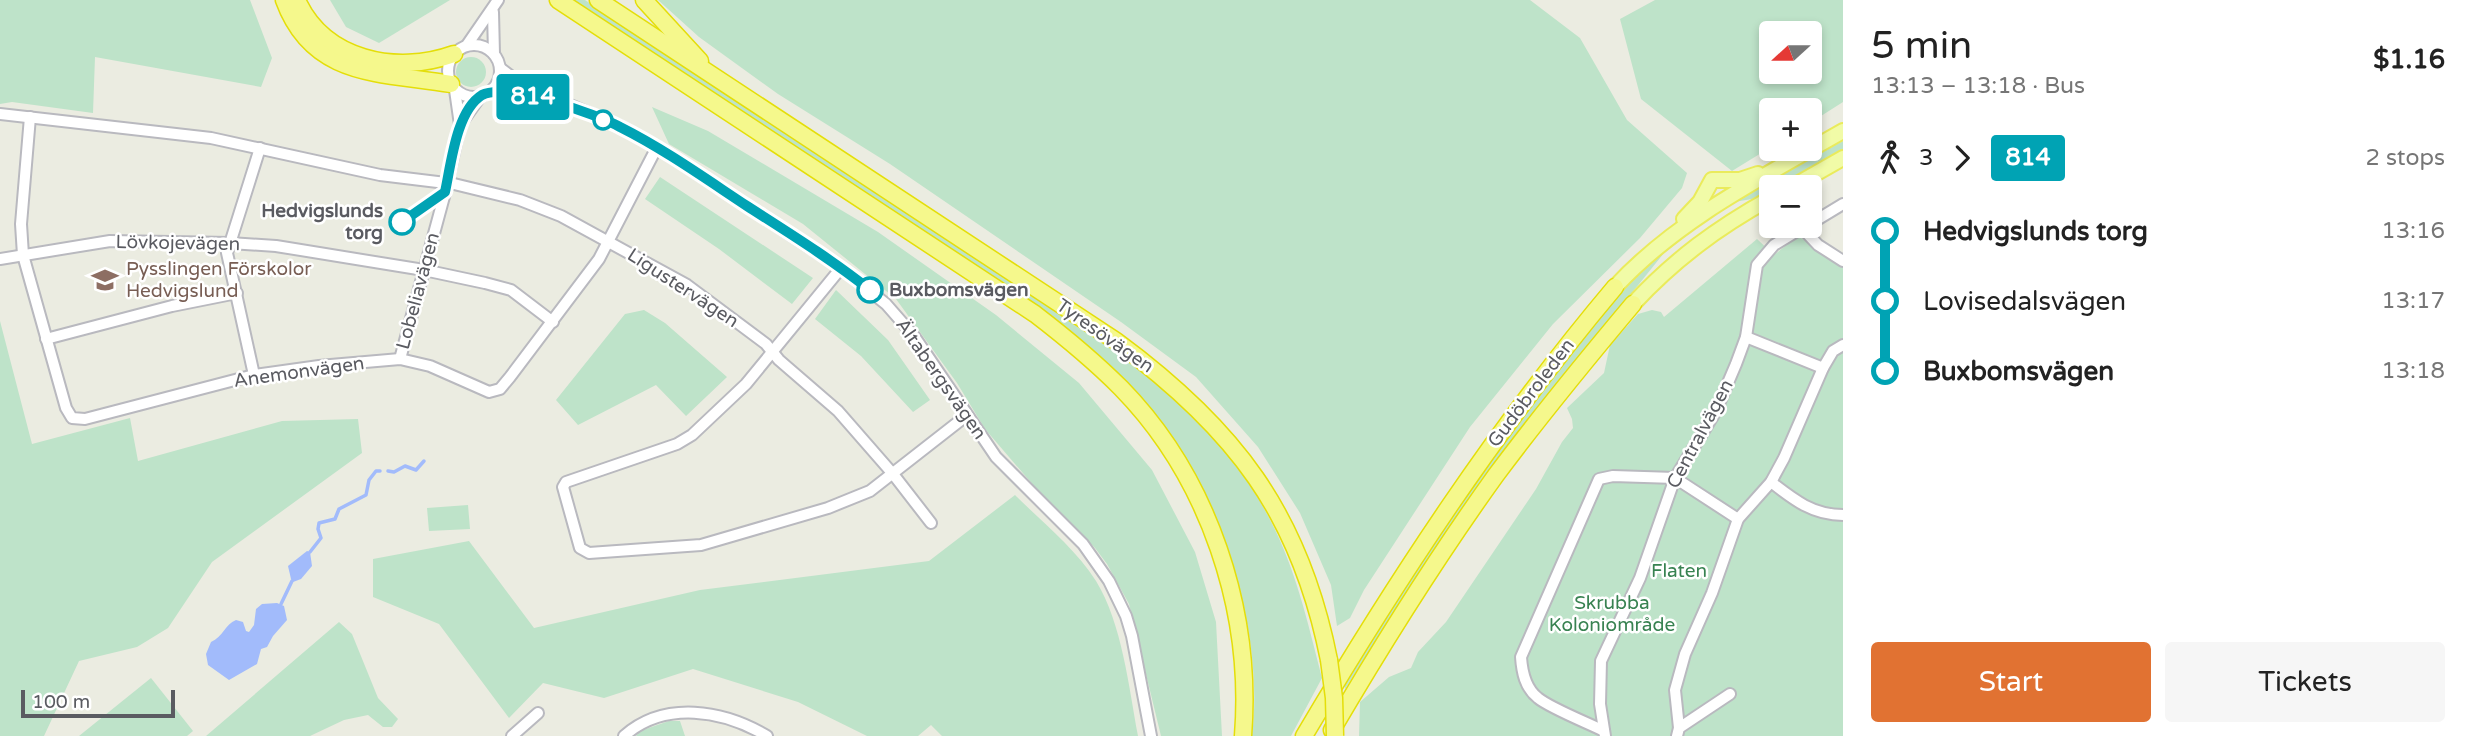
<!DOCTYPE html>
<meta charset="utf-8">
<style>
:root{--surface:#fff;--page:#f6f6f6;--text:#222;--muted:#767676;--accent:#e17232}
body{margin:0;font-family:"Varela Round",sans-serif;background:var(--page);color:var(--text);height:100vh;display:flex;flex-direction:column;font-size:26px;white-space:nowrap}
*{box-sizing:border-box;margin:0}
p{font-size:23px;color:var(--muted)}
.icon{flex:none;width:38px;height:38px;fill:none;stroke:currentColor;stroke-width:2;stroke-linecap:round;stroke-linejoin:round}
.map{position:relative;flex:1;overflow:hidden}
.sheet{display:flex;flex-direction:column;background:var(--surface);width:630px}
.sheet>*{flex:none}
.badge{padding:0 14px;border-radius:5px;font-size:24px;line-height:46px}
.needle{width:46px;rotate:249deg}
.controls{position:absolute;left:1759px;top:21px;display:grid;gap:14px}
.controls a{display:grid;place-items:center;width:63px;height:63px;border-radius:7px;background:var(--surface);box-shadow:0 4px 10px #0003;font-size:35px}
.scale{position:absolute;left:21px;bottom:18px;width:154px;box-sizing:border-box;padding-left:7px;border:4px solid #5a5b61;border-top:0;font-size:19px;line-height:24px;white-space:nowrap;color:#5a5b61;-webkit-text-stroke:5px #fff;paint-order:stroke}
.map>.badge{position:absolute;translate:-50% -50%;box-shadow:0 0 0 4px #fff}
.legs{display:flex;align-items:center;gap:10px;height:77px;padding:0 28px;font-size:23px}
.legs p{margin-inline-start:auto}
.headline{display:flex;align-items:center;justify-content:space-between;height:119px;padding:0 28px}
h1{font-size:38px;font-weight:600;line-height:52px}
.button{display:flex;gap:14px;margin-top:auto;padding:14px 28px}
.button a{flex:1;height:80px;border-radius:7px;background:var(--accent);color:#fff;font-size:28px;font-weight:600;line-height:80px;text-align:center}
.button a+a{background:var(--page);color:var(--text)}
ul{padding:0 28px;list-style:none}
li{display:flex;align-items:center;gap:24px;height:70px;font-size:26px}
li i{display:grid;place-items:center;width:10px;height:100%;margin:0 9px;background:currentColor}
li i::after{content:'';width:18px;height:18px;margin:-9px;border:5px solid;border-radius:50%;background:var(--surface)}
li p{margin-inline-start:auto}
li:first-child i{background:linear-gradient(#0000 50%,currentColor 0)}
li:last-child i{background:linear-gradient(currentColor 50%,#0000 0)}
main{display:flex;flex:1;min-height:0}
.map>svg:first-child{display:block}
.green{fill:#bee3c9;fill-rule:evenodd}
.water{fill:#a2bbfb}
.lines{fill:none;stroke-linecap:round;stroke-linejoin:round}
.stream{stroke:#a2bbfb;stroke-width:3.5}
.minor-casing{stroke:#b9b9bf;stroke-width:14}
.major-casing{stroke:#eaeb5b;stroke-width:18}
.highway-casing{stroke:#e4de09;stroke-width:19}
.minor{stroke:#fff;stroke-width:10}
.major{stroke:#f1fba7;stroke-width:14}
.highway{stroke:#f5f88c;stroke-width:16}
.highway-bridge-casing{stroke:#e4de09;stroke-width:19;stroke-linecap:butt}
.highway-bridge{stroke:#f5f88c;stroke-width:16}
.line-1-casing{stroke:#fff;stroke-width:16}
.line-1{stroke:#00a3b4;stroke-width:10}
.stop-1-dot{fill:#fff;stroke:#00a3b4;stroke-width:3.5}
.labels{text-anchor:middle;dominant-baseline:central;stroke-width:5;stroke-linejoin:round;paint-order:stroke}
.stop-label{font-size:19px;font-weight:bold;fill:#5a5b61;stroke:#fff;text-anchor:end}
.street-label{font-size:19px;fill:#5a5b61;stroke:#fff}
.education-label{font-size:19px;fill:#785e54;stroke:#fff;text-anchor:start}
.park-label{font-size:19px;fill:#388251;stroke:#fff}
</style>
<main>
<div class="map">
<svg width="1843" height="736" viewBox="0 0 1843 736">
<rect width="100%" height="100%" fill="#ebece1"/>
<!-- green -->
<g class="green">
<polygon points="0,0 250,0 272,58 261,87 95,57 93,113 12,102 0,104"/>
<polygon points="330,0 450,0 379,43 346,27"/>
<path d="M572 0H585C705 79 826 159 946 238 1047 304 1175 378 1245 478 1290 543 1303 604 1322 678L1291 736H1252C1265 631 1222 505 1159 422 1134 387 1102 359 1070 331Z"/>
<polygon points="658,0 1530,0 1580,38 1627,120 1687,173 1682,188 1640,238 1553,324 1470,427 1364,590 1350,618 1337,626 1331,585 1300,513 1258,447 1196,377 1121,322 890,164 778,94 699,37"/>
<path d="M1655 0H1843V102L1810 123V110H1771V147L1732 171 1641 99 1620 19ZM1771 33H1810V72H1771Z"/>
<circle cx="471" cy="72" r="15"/>
<polygon points="652,107 708,131 878,232 996,315 1079,383 1152,470 1195,552 1216,622 1222,736 1161,736 1129,604 1107,564 1095,548 1034,486 985,429 957,383 896,299 803,224 669,144"/>
<path d="M1843 141V152C1825 163 1792 187 1771 187V192L1752 199 1734 202 1750 189Z"/>
<polygon points="660,177 813,278 792,304 719,249 645,199"/>
<polygon points="1707,216 1708,219 1664,253 1481,480 1424,564 1345,689 1344,680 1417,562 1522,414 1614,298 1662,250"/>
<polygon points="1798,236 1843,266 1843,736 1359,736 1360,702 1389,677 1411,668 1418,652 1446,622 1536,489 1562,442 1573,428 1572,419 1567,408 1604,373 1610,345 1638,314 1652,310 1661,312 1664,317 1757,239 1774,255"/>
<polygon points="836,290 888,340 930,400 913,412 861,356 815,319"/>
<polygon points="644,310 665,323 727,377 686,416 656,385 578,425 556,400 625,314"/>
<polygon points="0,321 32,444 130,418 138,461 282,421 358,419 362,453 212,562 168,628 137,647 79,661 44,736 0,736"/>
<path d="M1015 495C1042 522 1075 548 1096 581 1122 623 1129 688 1138 736H942L931 725 918 736H867L798 702 693 669 604 698 543 683 509 718 439 624 373 597V559L469 541 534 628 700 590 929 561Z"/>
<polygon points="468,505 470,529 429,531 427,508"/>
<polygon points="339,622 352,634 378,698 398,719 392,727 383,727 368,715 344,720 310,736 206,736"/>
<polygon points="151,678 193,731 187,736 79,736"/>
<polygon points="669,721 680,721 685,736 636,736 640,731"/>
</g>
<!-- water -->
<g class="water">
<polygon points="307,551 310,552 312,566 301,579 293,582 291,579 288,566"/>
<path d="M277 603 284 606 287 620 273 636 267 647 261 649 257 664 229 680 208 665 206 654 211 642C223 637 225 624 236 620L243 622 246 631 249 632 254 625 256 609 262 604Z"/>
</g>
<g class="lines">
<!-- stream -->
<g class="stream">
<polyline points="388,471 394,472 405,466 416,470 424,461"/>
<polyline points="310,552 321,538 318,529 319,523 335,519 339,509 366,495 369,480 376,471 380,471"/>
<polyline points="281,604 292,581"/>
</g>
<!-- minor casing -->
<g class="minor-casing">
<g id="minor">
<polyline points="493,12 494,54"/>
<circle cx="474" cy="71" r="26"/>
<polyline points="467,45 498,0"/>
<polyline points="500,68 521,84 619,126 657,147 841,268 886,304 914,336 996,457 1083,544 1109,581 1126,616 1132,636 1151,736"/>
<polyline points="455,90 460,125"/>
<polyline points="488,93 504,92 543,100"/>
<polyline points="0,114 211,138 380,175 454,184 520,200 561,216 687,285 766,344 779,360 838,411 893,474 931,523"/>
<polyline points="30,117 21,224 23,255 66,408 72,418 85,419 254,375 319,366 400,359 430,366 489,392 500,389 510,377 599,259 657,147"/>
<polyline points="1810,224 1843,204"/>
<polyline points="1806,226 1802,228 1818,245 1843,261"/>
<polyline points="0,259 110,241 230,243 276,246 424,270 485,283 511,290 553,322"/>
<polyline points="841,268 746,384 692,435 677,444 566,482 563,487 580,548 589,553 701,545 828,508 870,491 966,416"/>
<polyline points="1746,337 1823,368"/>
<polyline points="46,339 172,306 237,293"/>
<polyline points="400,359 445,193 460,125 480,97"/>
<polyline points="254,375 227,253 260,148"/>
<path d="M1771 482C1794 500 1813 515 1843 515"/>
<polyline points="1679,728 1675,690 1685,654 1712,593 1738,519 1771,482 1784,458 1823,368 1833,351 1843,345"/>
<path d="M1604 731C1588 723 1550 708 1538 698 1525 688 1522 672 1521 657L1599 479 1613 476 1675 478 1738 519"/>
<polyline points="512,736 538,713"/>
<path d="M624 736C665 700 723 710 767 736"/>
<polyline points="1605,736 1600,704 1601,661 1640,578 1675,478 1716,411 1736,364 1746,337 1757,265 1774,245 1802,228"/>
<polyline points="1677,736 1679,728 1730,694"/>
</g>
</g>
<!-- major casing -->
<g class="major-casing">
<g id="major">
<polyline points="1792,187 1843,158"/>
<polyline points="1684,219 1700,202 1712,180 1740,180 1758,174"/>
<path d="M1615 287C1678 219 1763 177 1843 131"/>
<path d="M1633 304C1675 259 1717 228 1771 198"/>
</g>
</g>
<!-- highway casing -->
<g class="highway-casing">
<g id="highway">
<path d="M284 0C313 79 381 72 451 84"/>
<path d="M297 0C324 60 396 75 454 54"/>
<path d="M558 0 1035 314C1065 337 1094 361 1121 388 1209 478 1253 611 1243 736"/>
<path d="M598 0 1116 341C1234 428 1300 513 1329 660"/>
<polyline points="644,0 700,61"/>
<path d="M1332 730C1383 643 1437 557 1496 475 1540 416 1586 360 1633 304"/>
<path d="M1304 736C1397 579 1497 427 1615 287"/>
</g>
</g>
<!-- minor -->
<use href="#minor" class="minor"/>
<!-- major -->
<use href="#major" class="major"/>
<!-- highway -->
<use href="#highway" class="highway"/>
<!-- highway-bridge casing -->
<g class="highway-bridge-casing">
<polyline id="highway-bridge" points="1329,660 1334,698 1335,736"/>
</g>
<!-- highway-bridge -->
<use href="#highway-bridge" class="highway-bridge"/>
</g>
<g class="lines">
<!-- line-1 casing -->
<g class="line-1-casing">
<path id="line-1" d="M402 222 445 192C451 165 456 111 482 95 506 82 596 114 620 127 664 149 706 179 747 206 789 233 831 259 870 290"/>
</g>
<!-- line-1 -->
<use href="#line-1" class="line-1"/>
</g>
<!-- icons -->
<defs>
<g id="school-bare" transform="scale(2.1)"><path d="M0-5L7-2L0 1L-7-2ZM-4 1L0 2.5L4 1V4Q0 6-4 4Z" fill="#8d6e63" stroke="#fff" stroke-width="2.5" paint-order="stroke"/></g>
</defs>
<g fill-rule="evenodd">
<use href="#school-bare" x="105" y="280"/>
</g>
<!-- markers -->
<g class="stop-1-dot">
<circle cx="603" cy="120" r="9"/>
<circle cx="402" cy="222" r="12"/>
<circle cx="870" cy="290" r="12"/>
</g>
<g class="labels">
<!-- stop labels -->
<g class="stop-label">
<text x="383" y="211">Hedvigslunds<tspan x="383" dy="22">torg</tspan></text>
<text x="889" y="290" text-anchor="start">Buxbomsvägen</text>
</g>
<!-- street labels -->
<g class="street-label">
<text transform="translate(178 243) rotate(1)">Lövkojevägen</text>
<text transform="translate(683 288) rotate(33)">Ligustervägen</text>
<text transform="translate(418 291) rotate(-75)">Lobeliavägen</text>
<text transform="translate(1105 336) rotate(35)">Tyresövägen</text>
<text transform="translate(299 372) rotate(-8)">Anemonvägen</text>
<text transform="translate(941 379) rotate(55)">Ältabergsvägen</text>
<text transform="translate(1531 393) rotate(-53)">Gudöbroleden</text>
<text transform="translate(1700 434) rotate(-62)">Centralvägen</text>
</g>
<!-- education labels -->
<g class="education-label">
<text x="126" y="269">Pysslingen Förskolor<tspan x="126" dy="22">Hedvigslund</tspan></text>
</g>
<!-- park labels -->
<g class="park-label">
<text x="1679" y="571">Flaten</text>
<text x="1612" y="603">Skrubba<tspan x="1612" dy="22">Koloniområde</tspan></text>
</g>
</g>
</svg>
<div class="controls">
<a><svg class="needle" viewBox="-14 -14 28 28"><path d="M0-13l5 13h-10z" fill="#e53935"/><path d="M0 13l5-13h-10z" fill="#767676"/></svg></a>
<a>+</a>
<a>−</a>
</div>
<div class="scale">100 m</div>
<b class="badge" style="left:533px;top:97px;background:#00a3b4;color:#fff">814</b>
</div>
<section class="sheet">
<div class="headline"><div><h1>5 min</h1><p>13:13 – 13:18 · Bus</p></div><b>$1.16</b></div>
<div class="legs"><svg class="icon" aria-label="walk" viewBox="0 0 24 24"><circle cx="13" cy="4" r="2"/><path d="M13 8l-2 6 4 7M11 14l-3 7M7 12l3-4h3l4 4"/></svg>3<svg class="icon" aria-label="forward" viewBox="0 0 24 24"><path d="M9 5l7 7-7 7"/></svg><b class="badge" style="background:#00a3b4;color:#fff">814</b><p>2 stops</p></div>
<ul>
<li><i style="color:#00a3b4"></i><b>Hedvigslunds torg</b><p>13:16</p></li>
<li><i style="color:#00a3b4"></i><span>Lovisedalsvägen</span><p>13:17</p></li>
<li><i style="color:#00a3b4"></i><b>Buxbomsvägen</b><p>13:18</p></li>
</ul>
<div class="button"><a>Start</a><a>Tickets</a></div>
</section>
</main>
